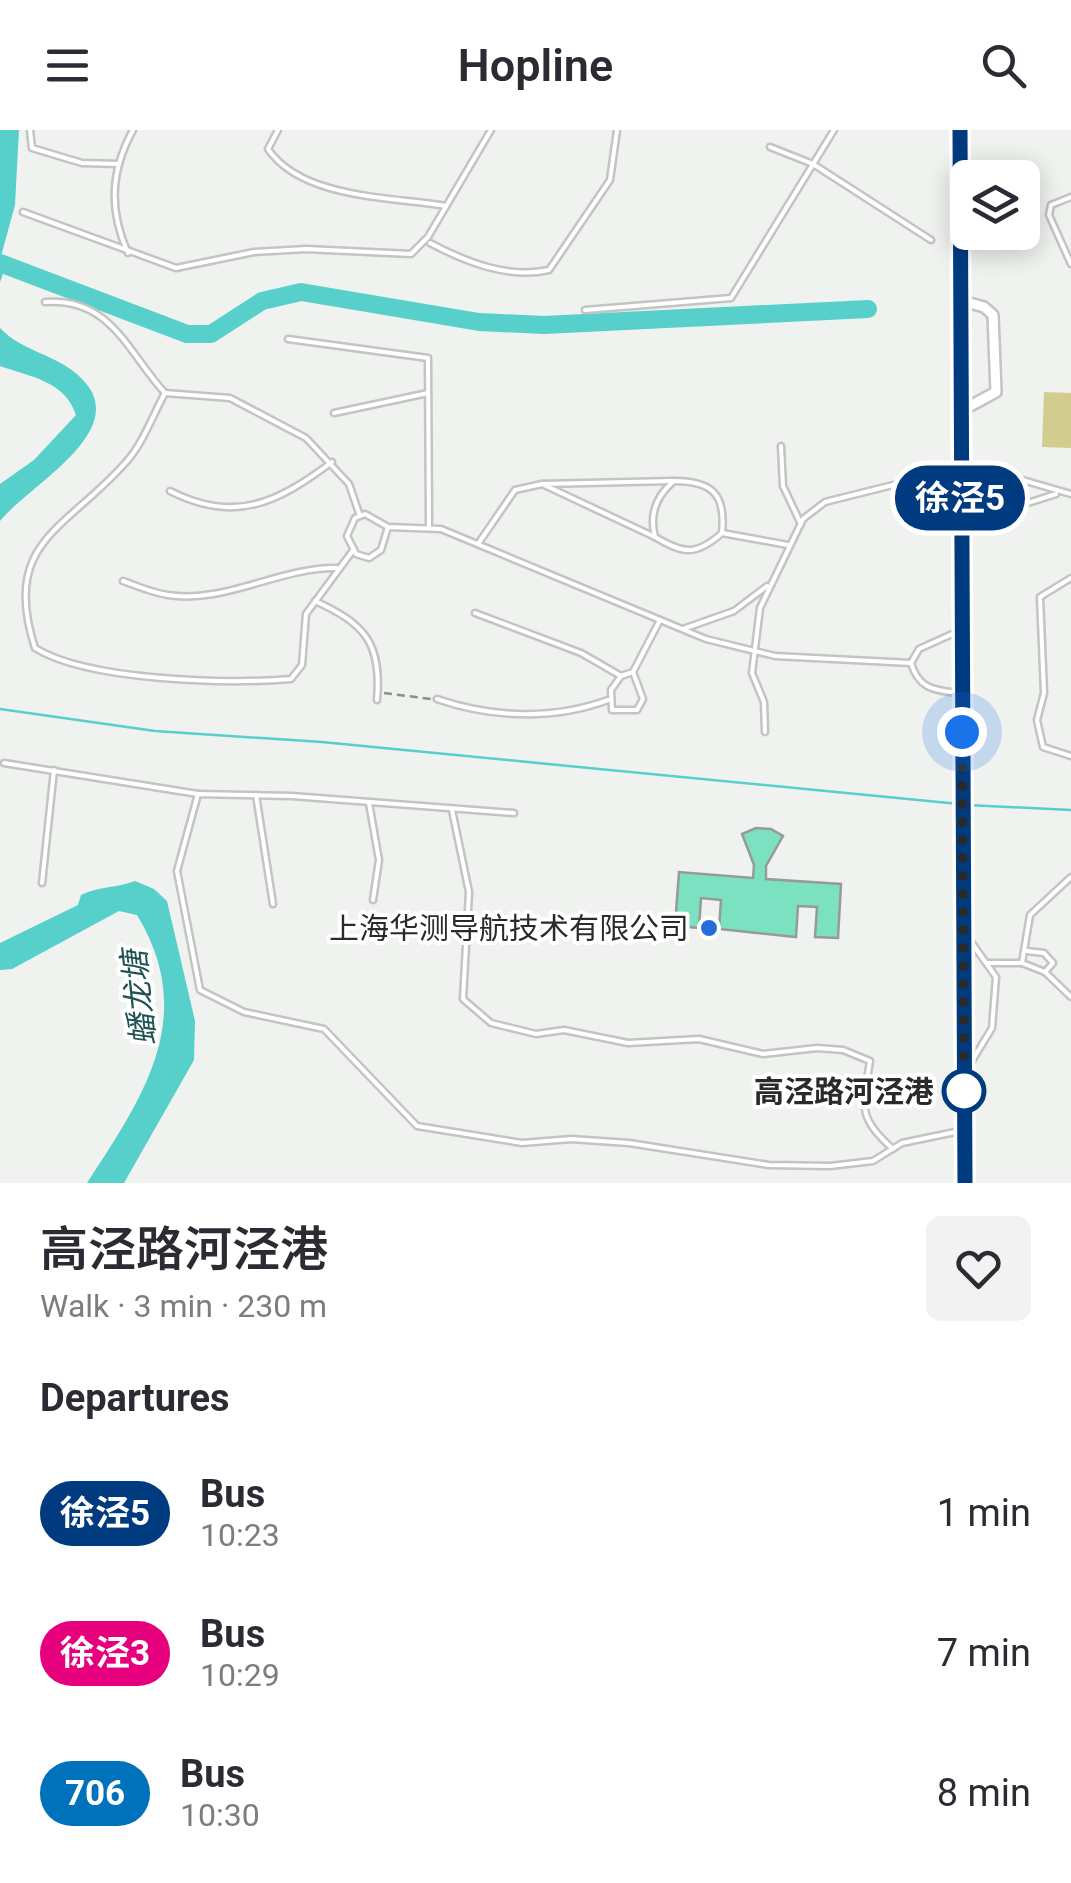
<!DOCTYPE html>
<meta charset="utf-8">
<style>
:root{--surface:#fff;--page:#f2f2f3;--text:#2b2b33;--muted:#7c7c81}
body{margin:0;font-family:Roboto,"Noto Sans SC",sans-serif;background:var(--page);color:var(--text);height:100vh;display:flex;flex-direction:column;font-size:38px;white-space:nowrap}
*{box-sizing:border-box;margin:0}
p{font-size:32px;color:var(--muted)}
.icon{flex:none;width:55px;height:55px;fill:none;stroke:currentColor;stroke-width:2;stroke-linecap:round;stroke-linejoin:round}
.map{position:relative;height:1053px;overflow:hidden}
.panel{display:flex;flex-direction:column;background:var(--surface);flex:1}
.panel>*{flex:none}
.badge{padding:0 20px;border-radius:32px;font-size:35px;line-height:65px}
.tools{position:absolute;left:950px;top:30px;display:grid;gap:20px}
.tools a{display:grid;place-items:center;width:90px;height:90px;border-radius:15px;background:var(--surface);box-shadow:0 5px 25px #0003;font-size:50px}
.you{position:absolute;width:50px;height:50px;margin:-25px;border:8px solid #fff;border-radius:50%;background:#1a73e8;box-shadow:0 0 0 15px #1a73e833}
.map>.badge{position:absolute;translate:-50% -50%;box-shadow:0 0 0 5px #fff}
h2{padding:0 40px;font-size:38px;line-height:90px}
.round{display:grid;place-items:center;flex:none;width:105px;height:105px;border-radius:15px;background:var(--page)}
.headline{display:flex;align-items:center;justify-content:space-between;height:170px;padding:0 40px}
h1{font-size:48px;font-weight:600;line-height:75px}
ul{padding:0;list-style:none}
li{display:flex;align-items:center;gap:30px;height:140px;padding:0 40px}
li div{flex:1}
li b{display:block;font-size:38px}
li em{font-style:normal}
li .badge{min-width:110px;font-weight:700;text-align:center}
header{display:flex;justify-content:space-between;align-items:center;height:130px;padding:0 40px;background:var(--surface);font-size:45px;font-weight:600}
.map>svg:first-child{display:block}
.green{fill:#d2cd8f}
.water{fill:#57cfcb}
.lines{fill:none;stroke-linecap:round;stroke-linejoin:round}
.stream{stroke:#57cfcb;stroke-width:2.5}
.river{stroke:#57cfcb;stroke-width:18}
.building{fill:#7ce1c1;stroke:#969a99;stroke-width:2.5}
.service-casing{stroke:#c2c5c2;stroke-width:9}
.minor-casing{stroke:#c2c5c2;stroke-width:14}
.secondary-casing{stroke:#c2c5c2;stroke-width:16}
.path{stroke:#8d8f8d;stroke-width:2.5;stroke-dasharray:8 5;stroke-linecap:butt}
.service{stroke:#fff;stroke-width:4}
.minor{stroke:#fff;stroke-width:9}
.secondary{stroke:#fff;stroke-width:11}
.line-casing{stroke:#fff;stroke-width:22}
.line{stroke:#003b80;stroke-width:15}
.walk{stroke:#292a29;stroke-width:10;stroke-dasharray:0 18}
.poi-dot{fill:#256dd9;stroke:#fff;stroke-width:4}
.stop-dot{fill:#fff;stroke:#003b80;stroke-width:5}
.labels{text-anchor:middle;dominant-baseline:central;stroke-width:8;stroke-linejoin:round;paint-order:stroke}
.poi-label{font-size:30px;fill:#292a29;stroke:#fff;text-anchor:end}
.stop-label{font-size:30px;font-weight:bold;fill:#292a29;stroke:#fff;text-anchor:end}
.water-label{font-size:32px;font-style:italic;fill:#1f5351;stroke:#fff}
</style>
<header><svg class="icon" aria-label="menu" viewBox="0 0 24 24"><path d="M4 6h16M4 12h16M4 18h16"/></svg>Hopline<svg class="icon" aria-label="search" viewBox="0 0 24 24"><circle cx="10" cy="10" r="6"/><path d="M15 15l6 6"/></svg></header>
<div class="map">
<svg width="1071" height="1053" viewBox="0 0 1071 1053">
<rect width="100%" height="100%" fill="#eff2ef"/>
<!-- green -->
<polygon class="green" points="1044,262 1071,263 1071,318 1042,317"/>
<!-- water -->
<g class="water">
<polygon points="0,0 19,0 15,75 0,130 5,138 0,152"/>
<path d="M0 198C21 221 58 225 80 247 136 299 29 355 0 391V354L34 330 76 285C65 251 31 247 0 236Z"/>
<path d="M135 751 154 759 167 771 195 891 194 930 124 1053H87C143 967 199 887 137 785L119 781 12 839 0 840V813L78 775 81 765C100 756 116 758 135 751Z"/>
</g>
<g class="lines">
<!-- stream -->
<g class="stream">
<polyline points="0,579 155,601 322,612 959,674"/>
<polyline points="967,675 1071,680"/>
</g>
<!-- river -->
<polyline class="river" points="0,133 187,204 211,204 262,171 301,162 479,192 544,195 868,179"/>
</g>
<!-- building -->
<polygon class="building" points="756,698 771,699 783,706 766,736 766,749 841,754 838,808 815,807 817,777 798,776 796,807 719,799 721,770 701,768 699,798 675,796 679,742 753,748 754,735 742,704"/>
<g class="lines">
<!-- service casing -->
<g class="service-casing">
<g id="service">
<polyline points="30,0 32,18 82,33 119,34"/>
<path d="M278 0 268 19C302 69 392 67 446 76"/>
<polyline points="770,17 813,34 931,110"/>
<polyline points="1071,67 1051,75 1049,85 1071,134"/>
<polyline points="23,82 176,138 254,122 306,119 411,124 428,107 491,0"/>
<path d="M430 113C466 132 508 149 549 140L610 50 617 0"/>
<path d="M128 123C109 81 110 42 133 0"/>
<path d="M45 172C111 167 128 223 165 263 153 285 143 313 127 331 68 399 0 411 35 518 88 551 227 554 291 549L302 535 306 484 354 419"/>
<polyline points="585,180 731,168 834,0"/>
<polyline points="288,209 428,228 429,398"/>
<polyline points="165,263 230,268 306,308 349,354 360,386"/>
<polyline points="334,283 428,263"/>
<polyline points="781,316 783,356 801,394"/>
<polyline points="964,333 1071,364"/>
<path d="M170 361C235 394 277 373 332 332"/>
<polyline points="965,393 1056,364"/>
<polyline points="388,397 381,420 369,428 356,424 347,406 355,388 365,384 388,397 441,399 706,509 775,526 911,533"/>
<path d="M722 403C726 364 712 351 674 351 656 366 649 384 655 407 684 424 696 426 722 403L788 415"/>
<polyline points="655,407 542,354 672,351"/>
<polyline points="478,414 515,360 542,354"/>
<polyline points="1071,448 1040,467 1044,563 1037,590 1043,617 1071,626"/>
<path d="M123 451C137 456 153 463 168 465 225 474 280 437 337 438"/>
<path d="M315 471C365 494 382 513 377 570"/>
<polyline points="475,483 581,523 621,546"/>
<polyline points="683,499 734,481 767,456"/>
<polyline points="633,542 643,569 637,580 612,580 611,560 621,546 633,542 660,490"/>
<path d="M958 563C933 560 919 559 911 533L919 519 961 500"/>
<path d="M437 569C492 588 554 590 608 570"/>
<polyline points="765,602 764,572 752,543 760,478 803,389 825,372 901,353 959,347"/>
<polyline points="4,633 198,664"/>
<polyline points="256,665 273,774"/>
<polyline points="369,673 379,730 373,770"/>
<path d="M452 680 469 762 463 869 491 893 536 904 564 900 628 913 699 909 763 924 817 918 843 920 870 931C863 975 856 987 893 1019"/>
<polyline points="514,683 292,666 198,664 177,741 200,860 244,882 324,899 417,996 522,1013 571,1009 629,1013 769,1035 830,1036 873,1031 902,1013 960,1001"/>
<polyline points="42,753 54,640"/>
<polyline points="967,806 996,847 992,898 969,936"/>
<polyline points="987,833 1022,833 1030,785 1071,747"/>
<polyline points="1022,833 1045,842 1053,833 1044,823 1027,821"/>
<polyline points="1045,842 1071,867"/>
</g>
</g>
<!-- minor casing -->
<g class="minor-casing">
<polyline id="minor" points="959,170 984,177 993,185 996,262 959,282"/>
</g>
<!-- secondary casing -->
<g class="secondary-casing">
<polyline id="secondary" points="960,0 965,1053"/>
</g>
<!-- path -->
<polyline class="path" points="384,563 431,569"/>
<!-- service -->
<use href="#service" class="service"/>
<!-- minor -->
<use href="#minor" class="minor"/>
<!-- secondary -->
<use href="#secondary" class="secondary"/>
</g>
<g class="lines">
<!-- line casing -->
<g class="line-casing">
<polyline id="line" points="960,0 965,1053"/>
</g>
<!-- line -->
<use href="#line" class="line"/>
<!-- walk -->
<polyline class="walk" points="962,602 964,961"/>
</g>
<!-- markers -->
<circle class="poi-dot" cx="709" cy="798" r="10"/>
<circle class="stop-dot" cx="964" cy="961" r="20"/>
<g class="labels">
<!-- poi labels -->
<g class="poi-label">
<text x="689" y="798">上海华测导航技术有限公司</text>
</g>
<!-- stop labels -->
<g class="stop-label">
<text x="934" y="961">高泾路河泾港</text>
</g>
<!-- water labels -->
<g class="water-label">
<text transform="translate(139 868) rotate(-96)">蟠龙塘</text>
</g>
</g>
</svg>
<div class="tools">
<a><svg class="icon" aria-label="layers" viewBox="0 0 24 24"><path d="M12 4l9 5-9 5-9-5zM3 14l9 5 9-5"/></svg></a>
</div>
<div class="you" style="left:962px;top:602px"></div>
<b class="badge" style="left:960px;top:368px;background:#003b80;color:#fff">徐泾5</b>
</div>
<section class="panel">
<div class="headline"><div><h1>高泾路河泾港</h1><p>Walk · 3 min · 230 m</p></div><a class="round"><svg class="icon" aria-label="heart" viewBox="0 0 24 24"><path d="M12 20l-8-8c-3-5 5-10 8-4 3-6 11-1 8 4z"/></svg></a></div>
<h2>Departures</h2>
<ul>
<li><span class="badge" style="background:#003b80;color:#fff">徐泾5</span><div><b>Bus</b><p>10:23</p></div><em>1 min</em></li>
<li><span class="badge" style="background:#e6007e;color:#fff">徐泾3</span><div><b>Bus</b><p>10:29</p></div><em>7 min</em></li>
<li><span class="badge" style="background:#0072bc;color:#fff">706</span><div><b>Bus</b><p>10:30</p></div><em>8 min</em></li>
</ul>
</section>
